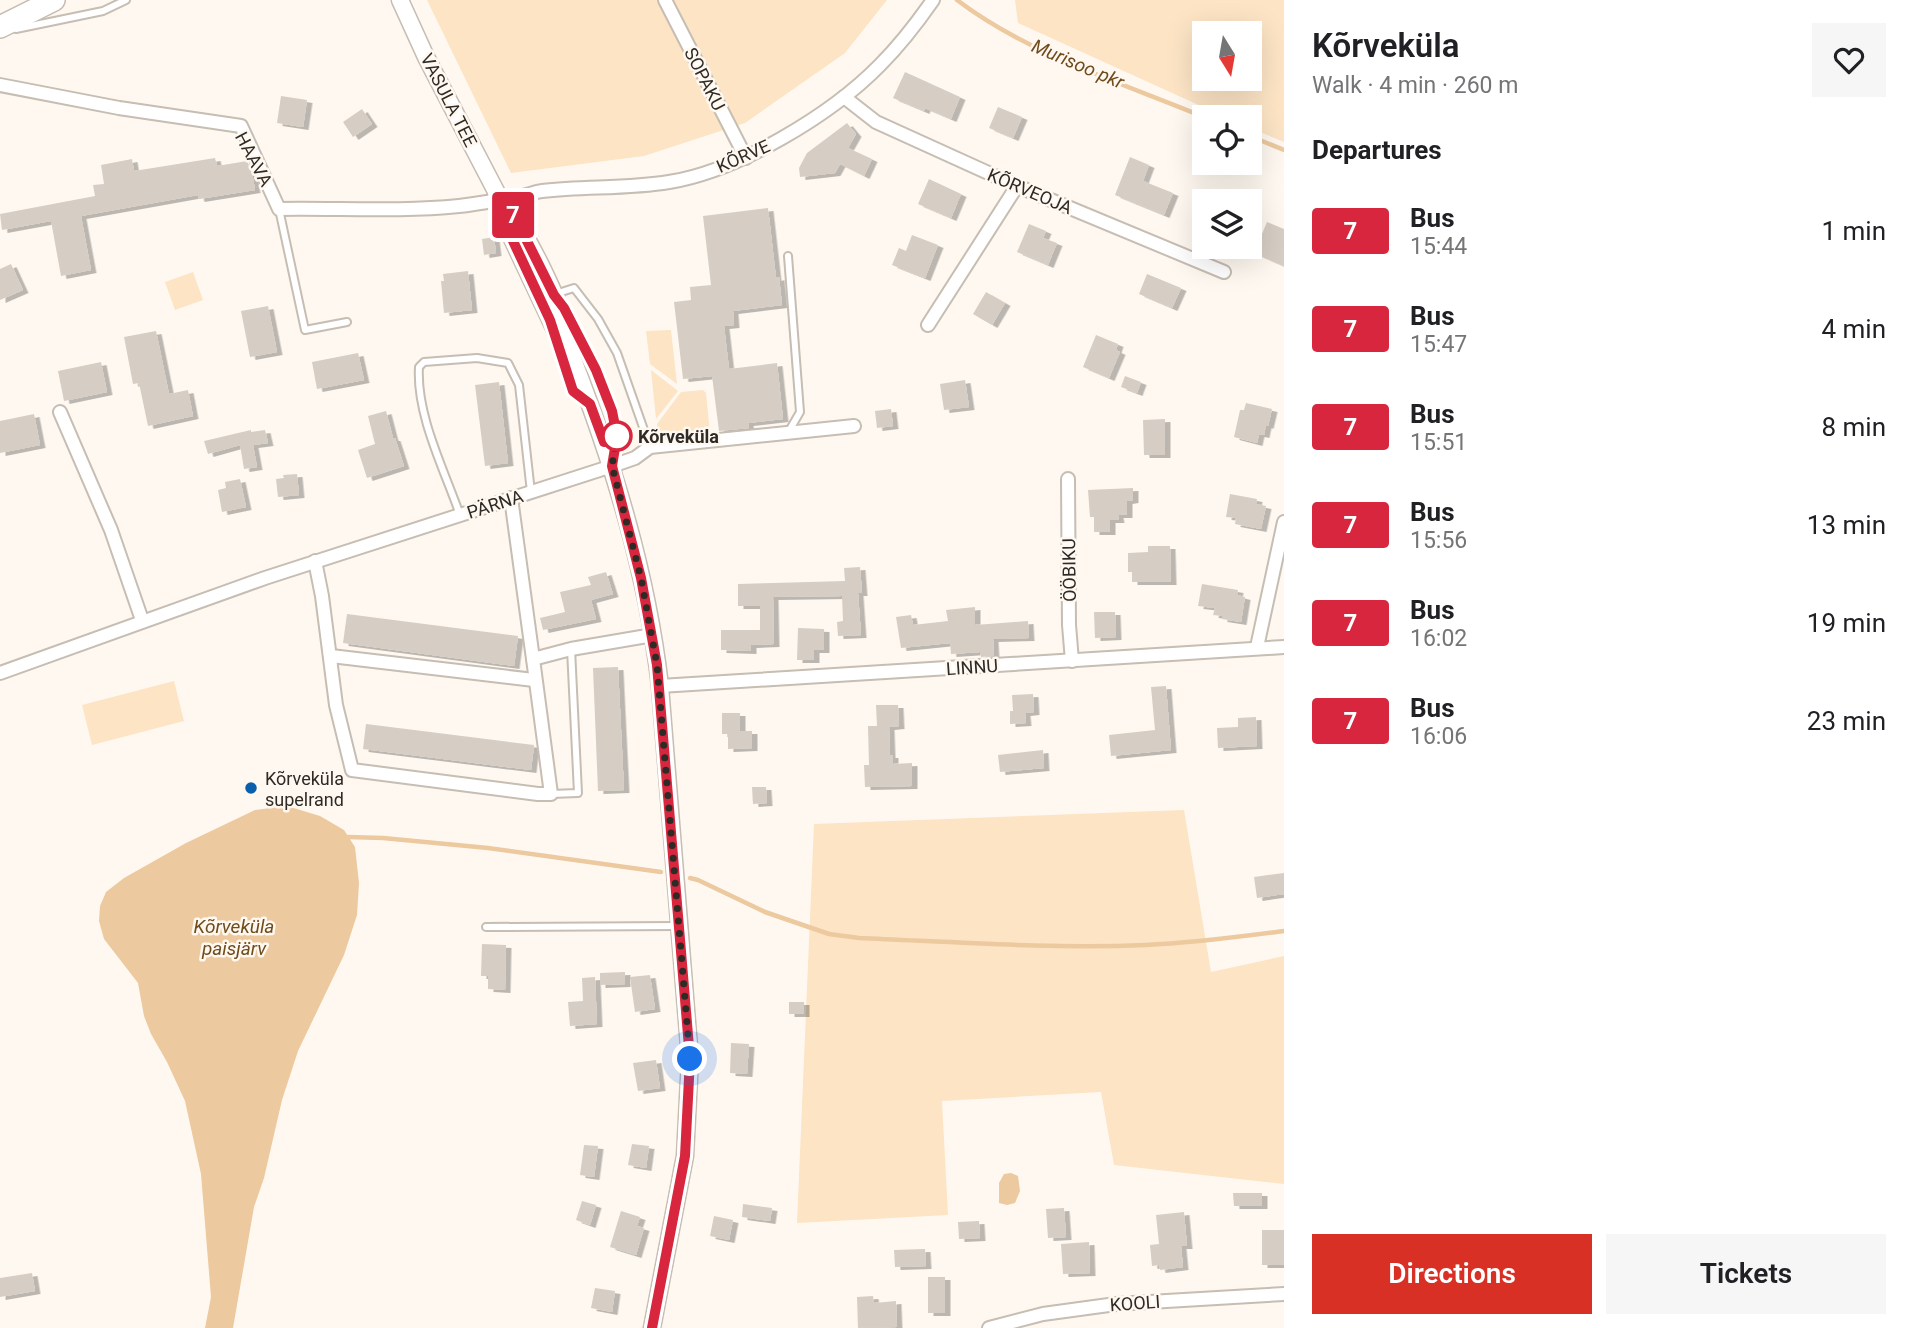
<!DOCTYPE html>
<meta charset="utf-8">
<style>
:root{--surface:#fff;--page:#f6f6f6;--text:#202124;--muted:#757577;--accent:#d93025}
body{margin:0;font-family:Roboto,sans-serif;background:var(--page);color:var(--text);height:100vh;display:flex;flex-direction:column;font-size:26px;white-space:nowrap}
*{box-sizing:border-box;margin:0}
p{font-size:23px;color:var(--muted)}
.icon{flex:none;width:38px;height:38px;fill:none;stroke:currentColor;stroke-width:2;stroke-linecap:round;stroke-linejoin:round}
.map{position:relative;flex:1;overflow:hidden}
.side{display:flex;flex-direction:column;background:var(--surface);width:630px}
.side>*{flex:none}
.badge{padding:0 14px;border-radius:5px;font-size:24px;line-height:46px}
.needle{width:46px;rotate:169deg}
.fabs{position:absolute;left:1192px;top:21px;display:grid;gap:14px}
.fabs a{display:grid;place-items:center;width:70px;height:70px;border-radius:0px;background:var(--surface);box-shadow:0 7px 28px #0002;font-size:35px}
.you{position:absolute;width:35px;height:35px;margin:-18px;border:5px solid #fff;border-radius:50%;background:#1a73e8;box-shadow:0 0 0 10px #1a73e833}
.map>.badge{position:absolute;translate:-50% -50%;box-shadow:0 0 0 4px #fff}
h2{padding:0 28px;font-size:26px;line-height:63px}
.round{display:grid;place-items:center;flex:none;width:74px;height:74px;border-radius:0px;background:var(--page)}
.summary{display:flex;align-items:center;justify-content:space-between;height:119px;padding:0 28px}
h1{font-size:33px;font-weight:600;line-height:52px}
.cta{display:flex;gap:14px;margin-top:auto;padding:14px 28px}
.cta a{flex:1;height:80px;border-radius:0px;background:var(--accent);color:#fff;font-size:28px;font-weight:600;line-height:80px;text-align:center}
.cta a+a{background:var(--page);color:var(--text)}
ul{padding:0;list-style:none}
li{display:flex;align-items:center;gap:21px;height:98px;padding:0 28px}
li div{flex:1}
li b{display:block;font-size:26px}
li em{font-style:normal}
li .badge{min-width:77px;font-weight:700;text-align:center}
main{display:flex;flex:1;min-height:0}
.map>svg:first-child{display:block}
.green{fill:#fce4c5;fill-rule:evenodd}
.water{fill:#ecc99f}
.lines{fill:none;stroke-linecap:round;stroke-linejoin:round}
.stream{stroke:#ecc99f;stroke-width:4.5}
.building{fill:#d6cec4;filter:url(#shadow)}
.service-casing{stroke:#c6bdb3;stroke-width:10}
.minor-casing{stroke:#c6bdb3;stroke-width:16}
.tertiary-casing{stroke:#c6bdb3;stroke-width:19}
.trunk-casing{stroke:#c6bdb3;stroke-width:24}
.service{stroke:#fff;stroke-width:6}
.minor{stroke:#fff;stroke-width:12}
.tertiary{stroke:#fff;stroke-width:16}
.trunk{stroke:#fff;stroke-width:21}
.line-casing{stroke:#fff;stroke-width:16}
.line{stroke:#d7263d;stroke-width:10}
.walk{stroke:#2e2a26;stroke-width:7;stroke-dasharray:0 12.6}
.stop-dot{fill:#fff;stroke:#d7263d;stroke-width:3.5}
.poi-dot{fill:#0a5fad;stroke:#fff8f0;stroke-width:2.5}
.labels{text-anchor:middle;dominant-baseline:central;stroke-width:5;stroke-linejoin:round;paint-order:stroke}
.street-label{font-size:18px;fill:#2e2a26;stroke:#fff8f0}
.stop-label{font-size:18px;font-weight:bold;fill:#2e2a26;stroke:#fff8f0;text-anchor:start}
.poi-label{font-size:18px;fill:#2e2a26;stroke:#fff8f0;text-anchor:start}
.water-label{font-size:19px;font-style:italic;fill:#6e4c1c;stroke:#fff8f0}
</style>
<main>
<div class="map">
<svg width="1284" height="1328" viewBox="0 0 1284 1328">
<defs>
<filter id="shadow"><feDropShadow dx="5.5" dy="3" stdDeviation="0" flood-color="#0004"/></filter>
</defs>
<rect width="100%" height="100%" fill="#fff8f0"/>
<!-- green -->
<g class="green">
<polygon points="427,0 887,0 845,53 745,123 644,156 511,173"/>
<path d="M1015 0H1284V142L1250 128V117H1225L1018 23ZM1204 33H1250V79H1204Z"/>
<polygon points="193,272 203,300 175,310 165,282"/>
<polygon points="671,330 677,384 650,364 646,331"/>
<polygon points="651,370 678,391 656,419"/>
<polygon points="703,390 706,393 710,433 658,438 657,424 681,392"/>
<polygon points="174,681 184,721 92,745 82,705"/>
<polygon points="1184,810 1211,972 1284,956 1284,1184 1114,1165 1101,1092 942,1101 948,1215 797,1223 814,824"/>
</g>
<!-- water -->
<g class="water">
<polygon points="287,806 320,816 344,830 355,847 359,883 357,915 344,955 298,1051 282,1100 264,1178 254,1207 233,1328 205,1328 211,1297 201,1174 185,1101 167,1062 151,1034 144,1016 138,983 104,939 99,921 100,906 106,892 124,878 186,843 255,810"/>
<polygon points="1011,1173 1018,1176 1020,1191 1015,1203 1007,1205 999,1203 999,1183 1004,1174"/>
</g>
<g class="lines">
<!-- stream -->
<g class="stream">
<path d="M957 0C1028 54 1122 83 1204 117"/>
<polyline points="1250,136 1284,150"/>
<polyline points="348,837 383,838 488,848 661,872"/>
<path d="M690 878 698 880 765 912 829 934 859 938C955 942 1051 949 1146 945 1193 943 1238 937 1284 931"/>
</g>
</g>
<!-- building -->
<g class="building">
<polygon points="905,72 960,97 951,119 925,108 924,111 893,98"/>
<polygon points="281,96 307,100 303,127 277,123"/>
<polygon points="998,107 1022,117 1013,138 989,128"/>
<polygon points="362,109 372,124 353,137 343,122"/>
<polygon points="847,123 856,134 848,148 872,159 864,176 840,164 835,173 800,177 799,168 807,153"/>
<polygon points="1130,157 1149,165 1143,181 1173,193 1164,215 1115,195"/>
<polygon points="215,158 217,166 247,161 252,172 255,190 199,199 198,195 81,216 91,270 61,276 51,221 2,230 0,214 95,196 93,185 104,184 101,165 132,159 134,171"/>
<polygon points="929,179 961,194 951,218 918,204"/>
<polygon points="768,208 776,278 779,277 782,305 733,311 734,325 724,326 729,369 777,363 783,419 748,423 749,428 719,431 712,376 683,379 674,302 691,300 690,287 711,285 703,216"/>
<polygon points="1267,222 1284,229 1284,266 1254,253"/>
<polygon points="1029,224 1046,231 1043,238 1057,243 1048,265 1017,252"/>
<polygon points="912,235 938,245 925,278 892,265 899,248 906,251"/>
<polygon points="494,237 496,253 484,255 482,239"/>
<polygon points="11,264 23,290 0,300 0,269"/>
<polygon points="468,271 472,310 444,313 441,281 444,281 443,274"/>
<polygon points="1147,274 1181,288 1172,308 1139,294"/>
<polygon points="986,292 1005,303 992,325 973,314"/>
<polygon points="268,306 277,352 250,357 241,311"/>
<polygon points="156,331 169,394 188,390 193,416 148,426 139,383 133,384 124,337"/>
<polygon points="1096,335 1118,344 1116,350 1120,352 1109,378 1083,367"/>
<polygon points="358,353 364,380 317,389 312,362"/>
<polygon points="101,362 107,392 64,401 58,371"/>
<polygon points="1125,376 1141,382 1137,393 1121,387"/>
<polygon points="965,380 969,407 944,410 940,384"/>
<polygon points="499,382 508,463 485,466 475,385"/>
<polygon points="1246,403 1272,409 1268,426 1266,425 1264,435 1259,434 1257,443 1234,437 1240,410 1244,410"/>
<polygon points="891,409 893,426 877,428 875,411"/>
<polygon points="386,411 393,438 395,438 404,466 367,478 358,450 375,444 368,416"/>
<polygon points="34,414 40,445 0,453 0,421"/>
<polygon points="1165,419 1165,455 1144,455 1143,420"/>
<polygon points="251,430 251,432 265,430 268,443 253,445 257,467 244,469 240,445 208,454 204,441"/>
<polygon points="297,474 299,495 278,497 276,479 284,478 283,475"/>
<polygon points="240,479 246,507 222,512 218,490 226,488 225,482"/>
<polygon points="1133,488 1133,500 1127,501 1127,515 1118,515 1119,520 1110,520 1110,532 1094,532 1094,517 1090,517 1088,490"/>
<polygon points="1230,494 1257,499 1256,504 1266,506 1261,529 1235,524 1236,518 1226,517"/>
<polygon points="1148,546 1170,546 1171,582 1132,582 1132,572 1128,572 1128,553 1148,552"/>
<polygon points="860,567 862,593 858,593 861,635 838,636 837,622 843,621 842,596 773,597 774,644 751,645 751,651 721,650 721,630 760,630 760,606 738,606 738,584 845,581 844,568"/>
<polygon points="606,572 613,594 591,600 596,619 543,630 540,618 565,612 560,592 591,585 588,577"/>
<polygon points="1202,584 1238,590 1237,595 1245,597 1241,622 1222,619 1222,616 1213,615 1215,608 1198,606"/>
<polygon points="975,607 975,625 1028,621 1029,638 993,639 994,656 981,657 980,652 951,654 950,643 901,648 896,617 911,615 913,625 948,621 946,610"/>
<polygon points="1094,612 1115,612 1116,637 1095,638"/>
<polygon points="347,614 518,636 514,666 343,643"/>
<polygon points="798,628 824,629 824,650 814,650 814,660 797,660"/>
<polygon points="618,667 624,790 598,791 593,668"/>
<polygon points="1166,686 1171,750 1111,756 1109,735 1155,730 1151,687"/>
<polygon points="1033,694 1034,712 1025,713 1026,723 1010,724 1010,711 1013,711 1012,695"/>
<polygon points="876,705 898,705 899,726 889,727 890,755 893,755 893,764 912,763 912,786 865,787 864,765 869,765 868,726 877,726"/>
<polygon points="722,713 740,713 740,731 752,731 752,748 728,749 728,734 722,734"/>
<polygon points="1256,717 1257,746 1218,748 1217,728 1238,727 1238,718"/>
<polygon points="366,724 534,745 531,770 363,749"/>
<polygon points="1043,750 1044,768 1000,772 998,755"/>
<polygon points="752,787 766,787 767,803 753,804"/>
<polygon points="1284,873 1284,894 1257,898 1254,877"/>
<polygon points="482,944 506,945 505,990 488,989 488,976 481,976"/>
<polygon points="625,972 625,984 600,985 600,973"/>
<polygon points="650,975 655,1009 635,1012 630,977"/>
<polygon points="595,977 597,1024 570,1026 568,1002 583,1001 582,978"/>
<rect x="789" y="1002" width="15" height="12"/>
<polygon points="731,1043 749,1044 747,1074 730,1073"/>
<polygon points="656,1060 660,1088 638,1091 633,1063"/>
<polygon points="632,1144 649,1146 646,1168 628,1165"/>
<polygon points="584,1145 598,1146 594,1177 580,1175"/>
<polygon points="1233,1193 1262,1193 1262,1206 1234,1206"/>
<polygon points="582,1201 596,1205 590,1225 576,1220"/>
<polygon points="743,1204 772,1208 770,1221 742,1217"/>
<polygon points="1064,1208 1066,1237 1048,1238 1046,1209"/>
<polygon points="621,1211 640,1217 637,1226 644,1228 636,1255 610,1247"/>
<polygon points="1184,1212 1187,1246 1181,1246 1183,1267 1160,1270 1159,1265 1152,1266 1150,1245 1159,1244 1156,1215"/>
<polygon points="714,1216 733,1220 729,1240 710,1236"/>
<polygon points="979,1221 980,1238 959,1239 958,1222"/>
<rect x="1262" y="1230" width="22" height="35"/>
<polygon points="1089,1242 1090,1273 1063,1274 1061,1244"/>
<polygon points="925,1249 926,1266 895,1267 894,1250"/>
<polygon points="32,1273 35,1291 0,1297 0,1278"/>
<rect x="928" y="1277" width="17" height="36"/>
<polygon points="595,1288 615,1291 612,1312 591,1308"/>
<polygon points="873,1296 874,1303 896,1301 897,1327 858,1328 857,1297"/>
</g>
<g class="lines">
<!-- service casing -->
<g class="service-casing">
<g id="service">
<polyline points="16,29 103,11 126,0"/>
<polyline points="279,209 305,330 347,322"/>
<polyline points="788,256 800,412 789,431"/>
<polyline points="555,294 574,288 598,319 617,353 650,447"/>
<path d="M571 321C586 349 618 403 617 435 617 442 615 450 614 457"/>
<polyline points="557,345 573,391 584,400"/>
<path d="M460 515C444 469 416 415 419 367L424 362 477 358 508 363 519 385 531 492"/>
<polyline points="551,794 578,793 571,649"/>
<polyline points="486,927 678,926"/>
</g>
</g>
<!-- minor casing -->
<g class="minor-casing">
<g id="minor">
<polyline points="665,0 746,158"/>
<path d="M0 85 119 108 241 126 279 209C339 208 400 212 459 206 478 204 498 200 517 197 526 196 534 192 542 191 585 186 627 189 669 182 738 171 831 115 880 65 900 45 917 23 933 0"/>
<polyline points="844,97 876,122 1017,186 1224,272"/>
<polyline points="928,325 1017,186"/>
<polyline points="60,412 111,530 142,620"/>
<polyline points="1068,479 1069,625 1072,661"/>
<polyline points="511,498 533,659"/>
<polyline points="315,561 322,596 336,705 352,770 538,794 551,794 533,659 571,649 653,635"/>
<polyline points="1257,647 1284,522"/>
<polyline points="331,656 534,680"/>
<polyline points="0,673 265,578 612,466 635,458 650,447 854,426"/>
<polyline points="660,686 1284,647"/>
<polyline points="989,1328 1043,1314 1116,1304 1284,1294"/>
</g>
</g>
<!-- tertiary casing -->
<g class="tertiary-casing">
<g id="tertiary">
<path d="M400 0 426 57 500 199C526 230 571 317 572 357 613 463 647 572 660 686L690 1059 685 1156 652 1328"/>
<polyline points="501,205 506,226 562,345"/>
</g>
</g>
<!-- trunk casing -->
<g class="trunk-casing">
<polyline id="trunk" points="0,27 54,0"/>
</g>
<!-- service -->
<use href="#service" class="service"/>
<!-- minor -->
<use href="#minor" class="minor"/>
<!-- tertiary -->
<use href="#tertiary" class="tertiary"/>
<!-- trunk -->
<use href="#trunk" class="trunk"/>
</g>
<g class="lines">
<!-- line casing -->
<g class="line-casing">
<polyline id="line" points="604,442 590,404 573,391 550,320 506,226 500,199 516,219 554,295 564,308 596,370 612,411 617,436 612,466 641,578 657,665 690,1059 685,1156 652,1328"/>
</g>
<!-- line -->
<use href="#line" class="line"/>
<!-- walk -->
<polyline class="walk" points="617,436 612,466 641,578 657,665 690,1059"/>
</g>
<!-- markers -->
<circle class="stop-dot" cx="617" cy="436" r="14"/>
<circle class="poi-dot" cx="251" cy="788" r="7"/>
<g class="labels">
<!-- street labels -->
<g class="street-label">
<text transform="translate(705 79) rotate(63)">SOPAKU</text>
<text transform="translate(449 100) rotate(63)">VASULA TEE</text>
<text transform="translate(743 156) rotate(-24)">KÕRVE</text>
<text transform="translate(254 159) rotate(62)">HAAVA</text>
<text transform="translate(1030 191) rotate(23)">KÕRVEOJA</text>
<text transform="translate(495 504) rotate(-18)">PÄRNA</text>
<text transform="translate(1069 570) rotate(-91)">ÖÖBIKU</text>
<text transform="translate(972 667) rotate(-4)">LINNU</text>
<text transform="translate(1135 1303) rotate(-4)">KOOLI</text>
</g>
<!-- stop labels -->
<g class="stop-label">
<text x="638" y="436">Kõrveküla</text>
</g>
<!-- poi labels -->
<g class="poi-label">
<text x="265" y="778">Kõrveküla<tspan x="265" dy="21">supelrand</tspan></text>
</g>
<!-- water labels -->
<g class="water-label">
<text transform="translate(1078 64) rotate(23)">Murisoo pkr</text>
<text x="234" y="926">Kõrveküla<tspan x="234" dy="22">paisjärv</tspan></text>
</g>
</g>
</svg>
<div class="fabs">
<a><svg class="needle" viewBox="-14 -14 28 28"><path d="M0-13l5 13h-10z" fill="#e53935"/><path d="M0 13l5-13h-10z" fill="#757577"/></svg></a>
<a><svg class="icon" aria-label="locate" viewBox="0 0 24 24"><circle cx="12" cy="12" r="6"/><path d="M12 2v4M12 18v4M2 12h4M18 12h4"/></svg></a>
<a><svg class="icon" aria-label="layers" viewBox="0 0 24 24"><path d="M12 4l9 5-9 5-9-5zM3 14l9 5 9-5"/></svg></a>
</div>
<div class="you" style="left:690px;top:1059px"></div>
<b class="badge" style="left:513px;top:215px;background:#d7263d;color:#fff">7</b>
</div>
<section class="side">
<div class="summary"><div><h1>Kõrveküla</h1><p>Walk · 4 min · 260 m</p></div><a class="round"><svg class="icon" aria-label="heart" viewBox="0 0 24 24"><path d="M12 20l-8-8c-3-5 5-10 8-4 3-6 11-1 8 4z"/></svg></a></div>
<h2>Departures</h2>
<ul>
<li><span class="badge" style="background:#d7263d;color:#fff">7</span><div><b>Bus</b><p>15:44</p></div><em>1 min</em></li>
<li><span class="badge" style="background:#d7263d;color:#fff">7</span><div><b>Bus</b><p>15:47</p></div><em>4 min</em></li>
<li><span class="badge" style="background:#d7263d;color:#fff">7</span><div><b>Bus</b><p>15:51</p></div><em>8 min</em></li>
<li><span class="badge" style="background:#d7263d;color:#fff">7</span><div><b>Bus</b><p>15:56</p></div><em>13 min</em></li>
<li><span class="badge" style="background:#d7263d;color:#fff">7</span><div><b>Bus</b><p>16:02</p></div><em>19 min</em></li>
<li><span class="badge" style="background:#d7263d;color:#fff">7</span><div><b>Bus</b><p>16:06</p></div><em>23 min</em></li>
</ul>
<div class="cta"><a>Directions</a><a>Tickets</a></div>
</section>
</main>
